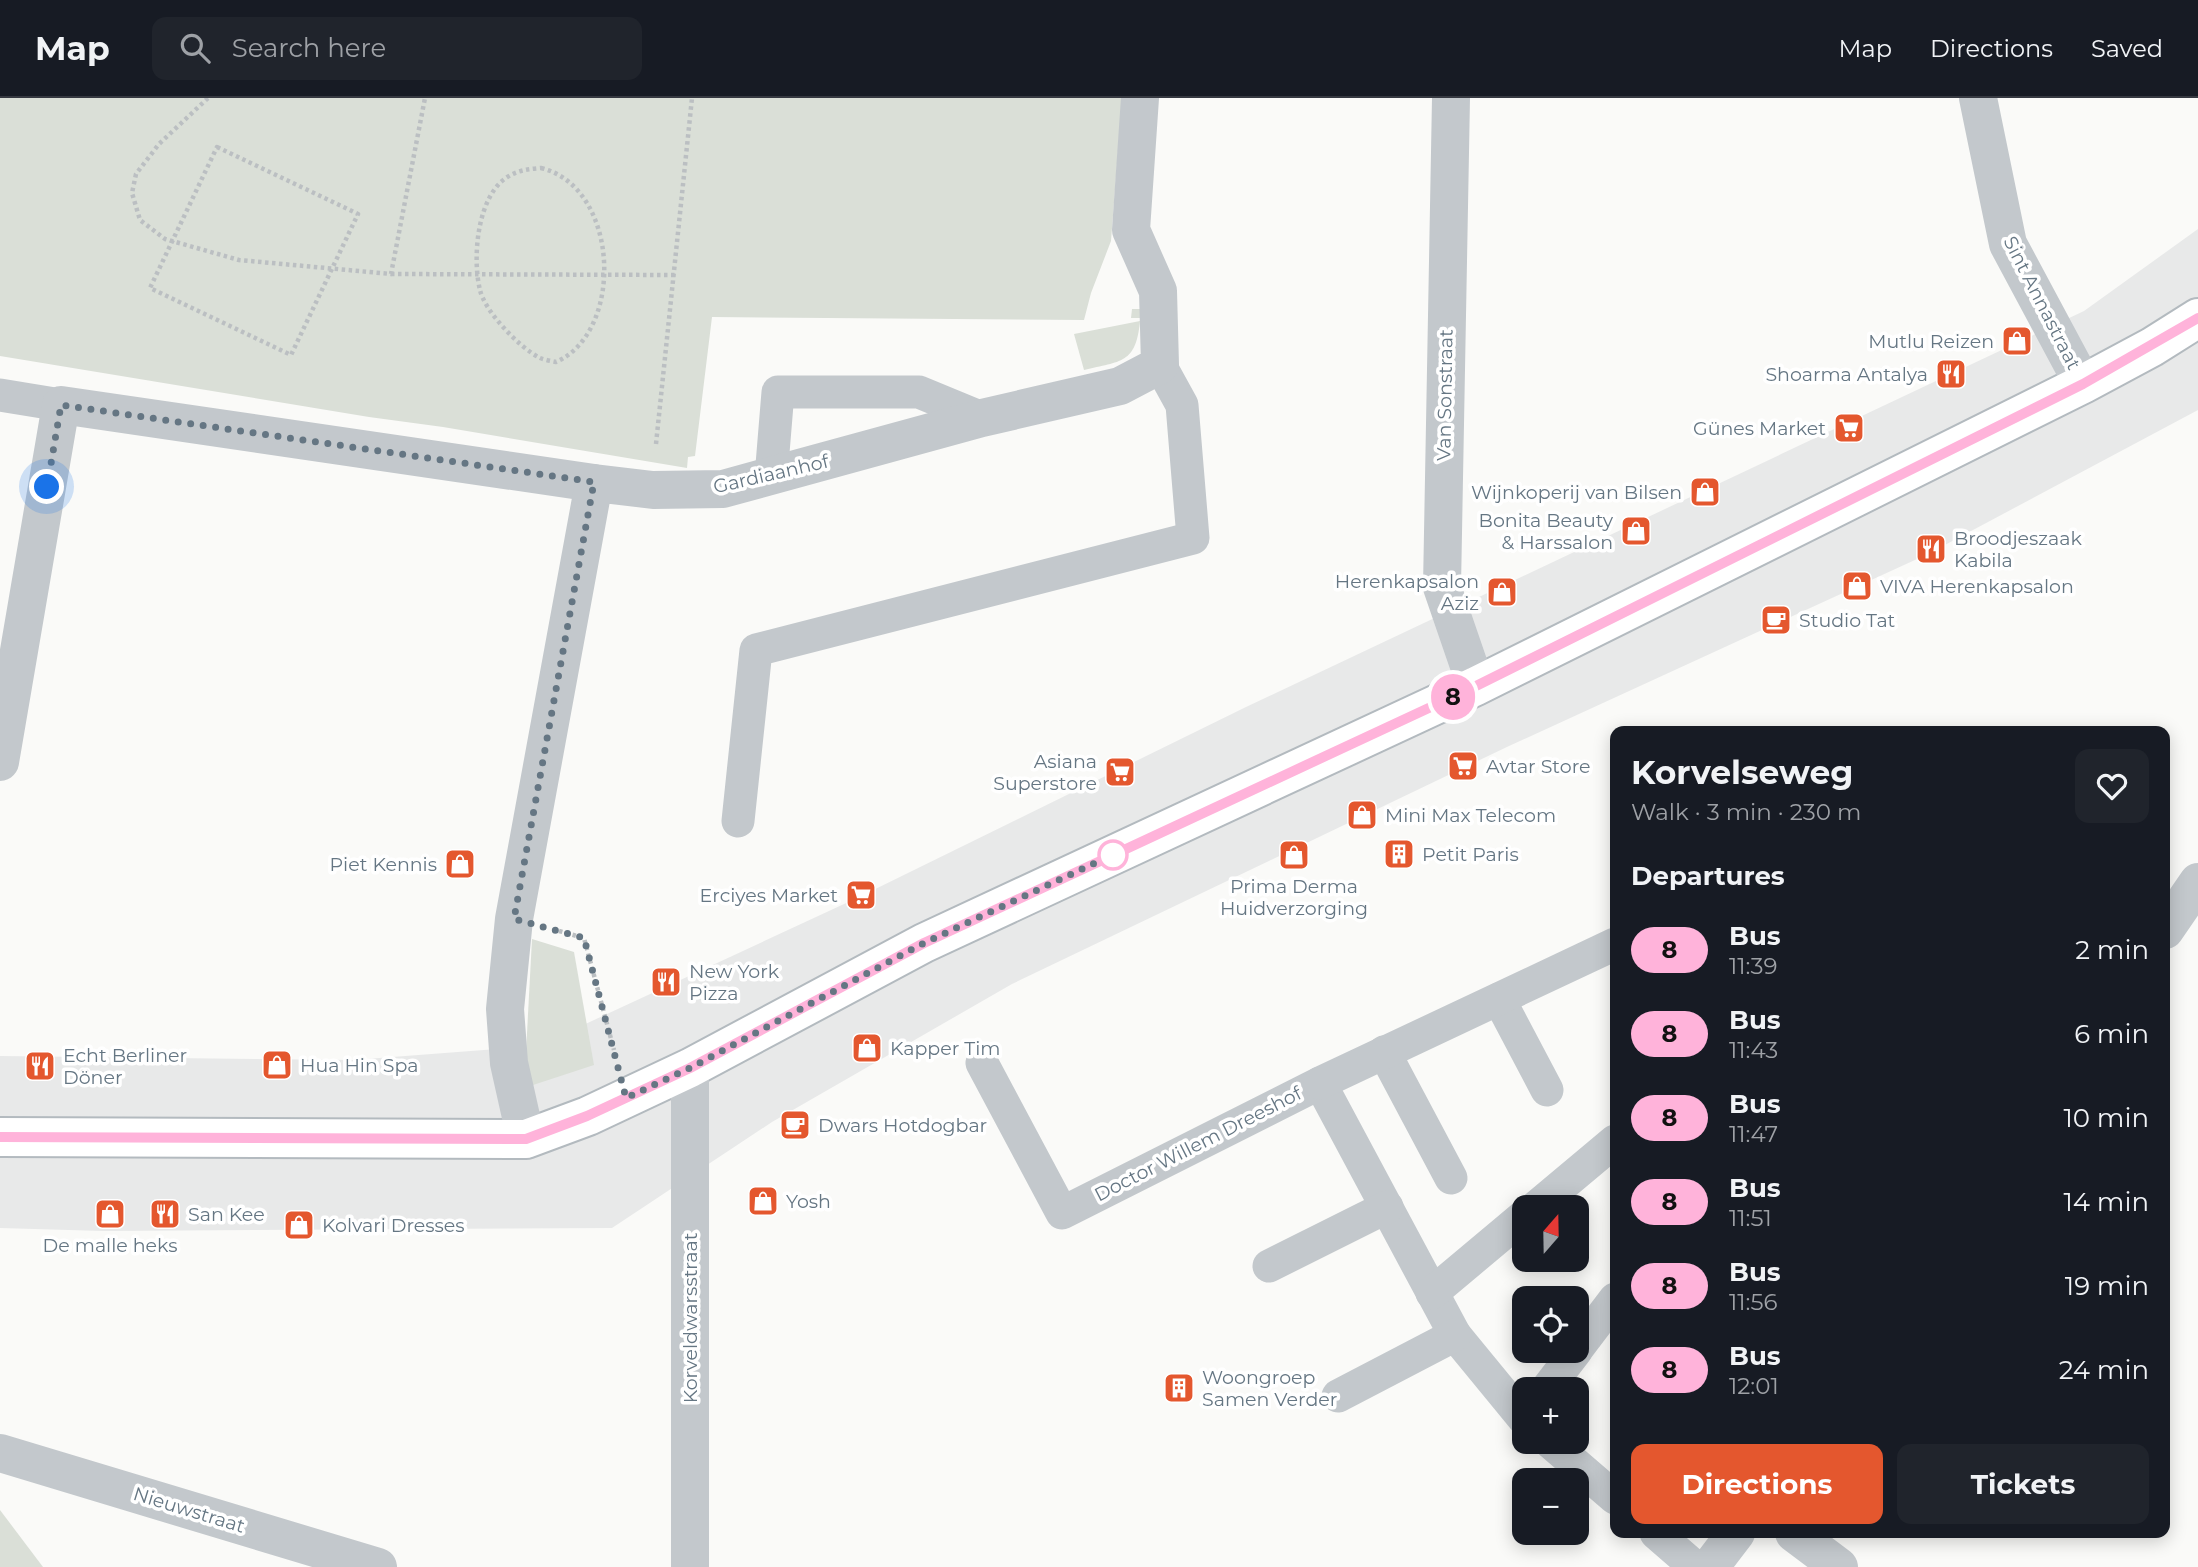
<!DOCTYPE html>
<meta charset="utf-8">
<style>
:root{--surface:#171b24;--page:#20242c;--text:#f1f3f6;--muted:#9ea1a6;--line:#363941;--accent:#e4572e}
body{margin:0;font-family:Montserrat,sans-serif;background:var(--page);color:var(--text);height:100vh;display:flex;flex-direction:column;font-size:26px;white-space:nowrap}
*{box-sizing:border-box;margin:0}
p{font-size:23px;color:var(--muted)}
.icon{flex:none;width:38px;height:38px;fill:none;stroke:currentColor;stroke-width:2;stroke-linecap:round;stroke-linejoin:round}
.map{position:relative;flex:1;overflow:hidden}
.drawer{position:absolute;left:1610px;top:628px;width:560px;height:812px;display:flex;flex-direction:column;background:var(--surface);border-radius:14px;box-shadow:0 4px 18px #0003}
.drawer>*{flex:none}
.badge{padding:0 14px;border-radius:23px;font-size:24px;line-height:46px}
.needle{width:46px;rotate:20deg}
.tools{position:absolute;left:1512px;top:1097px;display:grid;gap:14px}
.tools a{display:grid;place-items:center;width:77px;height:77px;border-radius:14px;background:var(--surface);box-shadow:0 4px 18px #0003;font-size:35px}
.you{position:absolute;width:35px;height:35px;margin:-18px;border:5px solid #fff;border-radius:50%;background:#1a73e8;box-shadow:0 0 0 10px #1a73e833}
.map>.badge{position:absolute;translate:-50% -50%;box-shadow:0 0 0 4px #fff}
h2{padding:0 21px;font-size:26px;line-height:63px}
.round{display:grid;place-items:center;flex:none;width:74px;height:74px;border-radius:14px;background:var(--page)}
.headline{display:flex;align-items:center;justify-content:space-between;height:119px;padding:0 21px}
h1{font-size:33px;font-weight:700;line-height:52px}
.button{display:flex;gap:14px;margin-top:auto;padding:14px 21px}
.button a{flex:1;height:80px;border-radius:14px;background:var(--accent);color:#fff;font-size:28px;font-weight:700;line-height:80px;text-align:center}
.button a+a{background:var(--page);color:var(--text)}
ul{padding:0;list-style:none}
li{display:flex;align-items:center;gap:21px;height:84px;padding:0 21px}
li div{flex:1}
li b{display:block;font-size:26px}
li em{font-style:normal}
li .badge{min-width:77px;font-weight:700;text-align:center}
header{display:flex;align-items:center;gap:42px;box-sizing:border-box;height:98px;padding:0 35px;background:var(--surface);border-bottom:2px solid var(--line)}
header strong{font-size:33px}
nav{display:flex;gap:38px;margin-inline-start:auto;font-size:24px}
.search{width:490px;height:63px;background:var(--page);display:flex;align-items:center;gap:18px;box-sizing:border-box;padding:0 24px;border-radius:14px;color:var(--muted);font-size:26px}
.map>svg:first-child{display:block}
.built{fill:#e8e9e9}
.green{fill:#dadfd7}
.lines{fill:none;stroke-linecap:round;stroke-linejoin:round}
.secondary-casing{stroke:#b3babf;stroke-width:42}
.path{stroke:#bbbfc2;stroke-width:4.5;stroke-dasharray:3.5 3.5;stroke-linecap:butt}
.lane{stroke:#c3c8cc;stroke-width:33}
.street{stroke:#c3c8cc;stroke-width:38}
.secondary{stroke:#fff;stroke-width:38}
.line-casing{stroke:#fff;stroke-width:16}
.line{stroke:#ffb3da;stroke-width:10}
.walk{stroke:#657683;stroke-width:7;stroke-dasharray:0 12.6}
.stop-dot{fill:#fff;stroke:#ffb3da;stroke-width:3.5}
.labels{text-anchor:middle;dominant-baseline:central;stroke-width:7;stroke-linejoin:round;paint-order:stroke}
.street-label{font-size:19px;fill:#657683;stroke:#fff}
.poi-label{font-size:19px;fill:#657683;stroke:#fff;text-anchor:start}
</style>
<header>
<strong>Map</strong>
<div class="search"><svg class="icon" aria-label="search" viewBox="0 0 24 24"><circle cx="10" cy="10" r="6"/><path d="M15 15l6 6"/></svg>Search here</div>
<nav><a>Map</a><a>Directions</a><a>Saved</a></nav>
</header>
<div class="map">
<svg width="2198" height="1469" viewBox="0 0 2198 1469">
<rect width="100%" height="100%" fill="#fafaf8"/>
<!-- built -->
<polygon class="built" points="2198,131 2198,312 1928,456 1509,648 1012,886 772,1024 612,1130 103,1133 0,1130 0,958 353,962 538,948 857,800 1246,609 2084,213"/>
<!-- green -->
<g class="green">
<polygon points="0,0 1122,0 1111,143 1091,195 1084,222 712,219 695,358 688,359 687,370 443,329 369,319 0,258"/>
<path d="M1112 136 1142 183 1144 196 1142 223H1140C1136 266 1121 263 1084 272L1074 236 1140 223V220H1131L1132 211H1140L1142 191Z"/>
<polygon points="532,841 574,854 594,967 530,988 525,973"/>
<polygon points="0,1412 43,1469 0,1469"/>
</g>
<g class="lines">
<!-- secondary casing -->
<g class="secondary-casing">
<polyline id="secondary" points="0,1039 526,1041 588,1018 690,970 924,845 1476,588 2083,286 2152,249 2198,220"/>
</g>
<!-- path -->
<g class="path">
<polyline points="208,0 159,46 136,76 132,95 140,122 165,141 239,162 391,176 425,0"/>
<polygon points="217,49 358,116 291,257 150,190"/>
<path d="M541 70C620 89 625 234 556 264 551 263 545 262 540 260 520 250 485 214 480 192 472 160 477 96 509 78 519 72 529 71 541 70Z"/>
<polyline points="391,176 675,177"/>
<polyline points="656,346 692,0"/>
<polyline points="559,833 584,840 614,952"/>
</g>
<!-- lane -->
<g class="lane">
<polyline points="0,297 61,307"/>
<polyline points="771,379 778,294 919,294 982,320"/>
<polyline points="738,723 756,552 1193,440 1182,307 1160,267"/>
<polyline points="1499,901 1547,992"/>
<polyline points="1384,954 1451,1080"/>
<polyline points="982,965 1062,1115 1320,985 1455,1237 1524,1321"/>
<polyline points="1320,985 1615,846"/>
<polyline points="1535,1110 1615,1043"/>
<polyline points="1269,1168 1387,1109"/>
<polyline points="1432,1195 1524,1118"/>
<polyline points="1577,1251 1615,1201"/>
<polyline points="1546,1292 1576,1253"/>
<polyline points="1338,1298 1455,1237"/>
<polyline points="1550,1344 1615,1400"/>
<polyline points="1656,1435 1695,1469"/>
</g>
<!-- street -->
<g class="street">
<polyline points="1451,0 1442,489 1476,588"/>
<polyline points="1978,0 2008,146 2083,286"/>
<polyline points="0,664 61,307 594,385"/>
<polyline points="2165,832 2198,784"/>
<polyline points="690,970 690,1469"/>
<polyline points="526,1041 509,965 505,911 514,821 594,385 653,392 723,391 982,320 1120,288 1160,267 1158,193 1131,132 1140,0"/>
<polyline points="0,1355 378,1469"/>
<polyline points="1794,1435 1839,1469"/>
<polyline points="1710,1469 1736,1435"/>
</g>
<!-- secondary -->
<use href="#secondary" class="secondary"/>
</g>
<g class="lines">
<!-- line casing -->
<g class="line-casing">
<polyline id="line" points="0,1039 526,1041 587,1018 690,970 924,845 1476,588 2083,286 2198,220"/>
</g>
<!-- line -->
<use href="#line" class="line"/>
<!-- walk -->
<polyline class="walk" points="47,389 61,307 594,384 514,821 584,840 626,1000 690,970 924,845 1125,751 1113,757"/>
</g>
<!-- icons -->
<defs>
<g id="shop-square" transform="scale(1.575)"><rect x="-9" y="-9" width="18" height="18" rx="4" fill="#e4572e" stroke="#fff"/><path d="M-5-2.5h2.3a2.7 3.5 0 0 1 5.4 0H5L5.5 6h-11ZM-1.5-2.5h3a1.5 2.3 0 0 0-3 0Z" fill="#fff"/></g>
<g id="restaurant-square" transform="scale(1.575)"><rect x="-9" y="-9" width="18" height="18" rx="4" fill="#e4572e" stroke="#fff"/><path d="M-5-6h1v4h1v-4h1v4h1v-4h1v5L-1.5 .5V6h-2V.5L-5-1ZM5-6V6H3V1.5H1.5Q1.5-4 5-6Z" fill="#fff"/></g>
<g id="supermarket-square" transform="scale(1.575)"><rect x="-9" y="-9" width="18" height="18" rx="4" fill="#e4572e" stroke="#fff"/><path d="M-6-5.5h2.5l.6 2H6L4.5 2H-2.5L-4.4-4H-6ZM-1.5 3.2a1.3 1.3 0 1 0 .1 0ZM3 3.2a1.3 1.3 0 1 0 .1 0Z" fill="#fff"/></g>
<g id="cafe-square" transform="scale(1.575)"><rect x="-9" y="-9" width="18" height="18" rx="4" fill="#e4572e" stroke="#fff"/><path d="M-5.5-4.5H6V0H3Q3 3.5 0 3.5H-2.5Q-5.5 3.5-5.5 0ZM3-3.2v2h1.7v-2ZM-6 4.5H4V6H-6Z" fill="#fff"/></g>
<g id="building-square" transform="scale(1.575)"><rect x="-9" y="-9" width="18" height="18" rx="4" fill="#e4572e" stroke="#fff"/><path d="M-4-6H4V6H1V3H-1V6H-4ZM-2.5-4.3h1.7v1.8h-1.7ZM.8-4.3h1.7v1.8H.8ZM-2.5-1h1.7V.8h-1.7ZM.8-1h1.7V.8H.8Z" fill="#fff"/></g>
</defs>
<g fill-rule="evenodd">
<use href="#shop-square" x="2017" y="243"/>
<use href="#restaurant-square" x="1951" y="276"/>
<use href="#supermarket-square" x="1849" y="330"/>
<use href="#shop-square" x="1705" y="394"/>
<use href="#shop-square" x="1636" y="433"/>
<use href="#restaurant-square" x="1931" y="451"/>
<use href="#shop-square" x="1857" y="488"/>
<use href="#shop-square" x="1502" y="494"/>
<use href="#cafe-square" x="1776" y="522"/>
<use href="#supermarket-square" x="1463" y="668"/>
<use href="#supermarket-square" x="1120" y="674"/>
<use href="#shop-square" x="1362" y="717"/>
<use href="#building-square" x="1399" y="756"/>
<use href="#shop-square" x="1294" y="757"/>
<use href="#shop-square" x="460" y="766"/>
<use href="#supermarket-square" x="861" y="797"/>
<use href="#restaurant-square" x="666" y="884"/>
<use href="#shop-square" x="867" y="950"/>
<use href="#shop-square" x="277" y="967"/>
<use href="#restaurant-square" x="40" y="968"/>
<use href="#cafe-square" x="795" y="1027"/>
<use href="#shop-square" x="763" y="1103"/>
<use href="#shop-square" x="110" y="1116"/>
<use href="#restaurant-square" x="165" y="1116"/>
<use href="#shop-square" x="299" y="1127"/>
<use href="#building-square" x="1179" y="1290"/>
</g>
<!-- markers -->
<circle class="stop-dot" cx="1113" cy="757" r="14"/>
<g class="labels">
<!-- street labels -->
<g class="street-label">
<text transform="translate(2042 205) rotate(63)">Sint Annastraat</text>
<text transform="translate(1445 297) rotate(-89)">Van Sonstraat</text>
<text transform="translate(771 376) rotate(-13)">Gardiaanhof</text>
<text transform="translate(1198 1046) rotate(-27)">Doctor Willem Dreeshof</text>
<text transform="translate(690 1220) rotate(-90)">Korveldwarsstraat</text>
<text transform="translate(189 1412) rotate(17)">Nieuwstraat</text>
</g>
<!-- poi labels -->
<g class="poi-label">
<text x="1994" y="243" text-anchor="end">Mutlu Reizen</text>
<text x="1928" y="276" text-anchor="end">Shoarma Antalya</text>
<text x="1826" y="330" text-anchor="end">Günes Market</text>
<text x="1682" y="394" text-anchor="end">Wijnkoperij van Bilsen</text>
<text x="1613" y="422" text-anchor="end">Bonita Beauty<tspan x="1613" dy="22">&amp; Harssalon</tspan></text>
<text x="1954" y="440">Broodjeszaak<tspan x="1954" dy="22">Kabila</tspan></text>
<text x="1479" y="483" text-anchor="end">Herenkapsalon<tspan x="1479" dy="22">Aziz</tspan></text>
<text x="1880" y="488">VIVA Herenkapsalon</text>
<text x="1799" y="522">Studio Tat</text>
<text x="1097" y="663" text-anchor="end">Asiana<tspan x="1097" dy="22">Superstore</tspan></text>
<text x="1486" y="668">Avtar Store</text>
<text x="1385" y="717">Mini Max Telecom</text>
<text x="1422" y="756">Petit Paris</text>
<text x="437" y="766" text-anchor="end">Piet Kennis</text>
<text x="1294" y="788" text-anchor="middle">Prima Derma<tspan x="1294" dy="22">Huidverzorging</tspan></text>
<text x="838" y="797" text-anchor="end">Erciyes Market</text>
<text x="689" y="873">New York<tspan x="689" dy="22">Pizza</tspan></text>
<text x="890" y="950">Kapper Tim</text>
<text x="63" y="957">Echt Berliner<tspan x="63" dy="22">Döner</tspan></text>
<text x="300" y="967">Hua Hin Spa</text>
<text x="818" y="1027">Dwars Hotdogbar</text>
<text x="786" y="1103">Yosh</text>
<text x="188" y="1116">San Kee</text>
<text x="322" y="1127">Kolvari Dresses</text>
<text x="110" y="1147" text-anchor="middle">De malle heks</text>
<text x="1202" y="1279">Woongroep<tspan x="1202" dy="22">Samen Verder</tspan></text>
</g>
</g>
</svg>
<div class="tools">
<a><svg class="needle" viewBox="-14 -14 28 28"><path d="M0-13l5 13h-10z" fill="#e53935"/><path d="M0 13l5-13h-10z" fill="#9ea1a6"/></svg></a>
<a><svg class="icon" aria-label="locate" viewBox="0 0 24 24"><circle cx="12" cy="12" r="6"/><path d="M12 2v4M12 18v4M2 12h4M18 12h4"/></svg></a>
<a>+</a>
<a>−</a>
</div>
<div class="you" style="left:47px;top:389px"></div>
<b class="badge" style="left:1453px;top:599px;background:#ffb3da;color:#111">8</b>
<section class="drawer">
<div class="headline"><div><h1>Korvelseweg</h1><p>Walk · 3 min · 230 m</p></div><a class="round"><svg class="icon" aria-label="heart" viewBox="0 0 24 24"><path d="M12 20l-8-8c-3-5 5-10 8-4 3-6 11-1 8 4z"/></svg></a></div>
<h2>Departures</h2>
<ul>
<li><span class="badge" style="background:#ffb3da;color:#111">8</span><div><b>Bus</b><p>11:39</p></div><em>2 min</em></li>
<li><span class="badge" style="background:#ffb3da;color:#111">8</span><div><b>Bus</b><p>11:43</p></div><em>6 min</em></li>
<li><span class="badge" style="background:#ffb3da;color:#111">8</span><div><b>Bus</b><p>11:47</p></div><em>10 min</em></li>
<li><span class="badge" style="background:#ffb3da;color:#111">8</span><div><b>Bus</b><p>11:51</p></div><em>14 min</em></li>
<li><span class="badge" style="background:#ffb3da;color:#111">8</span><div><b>Bus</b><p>11:56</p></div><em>19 min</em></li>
<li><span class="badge" style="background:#ffb3da;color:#111">8</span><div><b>Bus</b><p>12:01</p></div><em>24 min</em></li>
</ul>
<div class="button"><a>Directions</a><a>Tickets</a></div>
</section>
</div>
